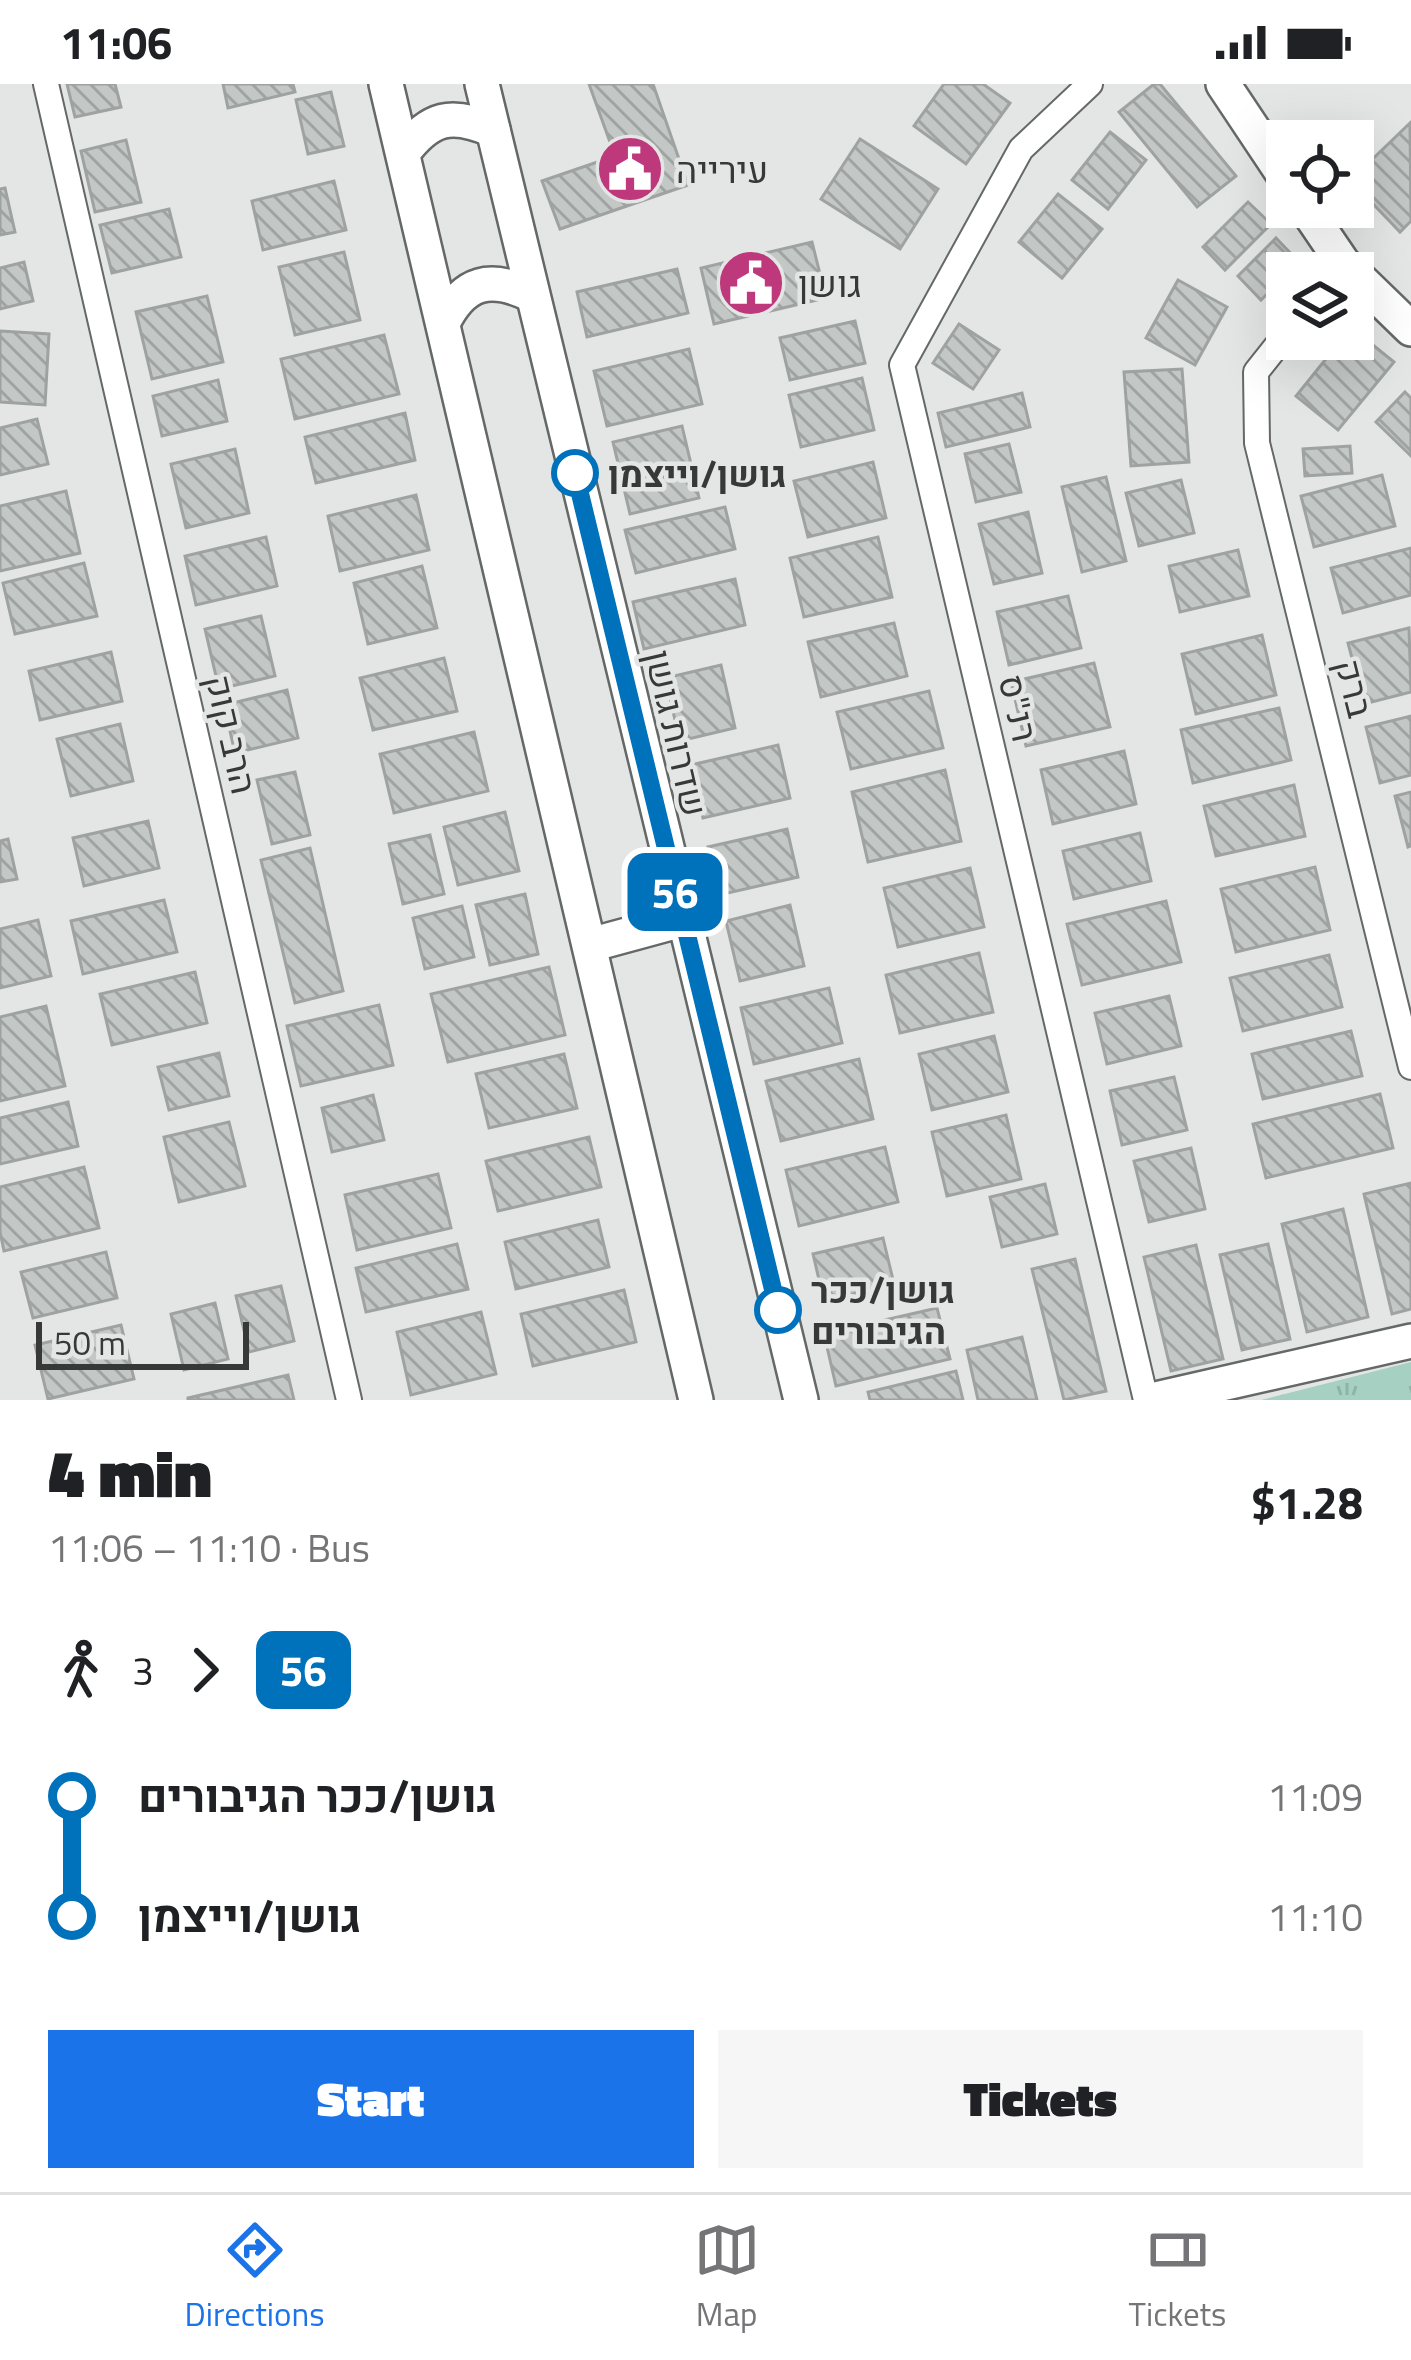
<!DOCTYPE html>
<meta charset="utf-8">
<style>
:root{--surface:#fff;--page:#f6f6f6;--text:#202124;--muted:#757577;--line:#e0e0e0;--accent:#1a73e8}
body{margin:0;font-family:"Titillium Web",Heebo,sans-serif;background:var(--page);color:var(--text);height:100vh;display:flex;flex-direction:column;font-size:45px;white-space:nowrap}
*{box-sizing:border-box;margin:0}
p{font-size:39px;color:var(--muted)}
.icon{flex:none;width:66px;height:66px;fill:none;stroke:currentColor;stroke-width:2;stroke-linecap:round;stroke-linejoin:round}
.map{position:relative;height:1316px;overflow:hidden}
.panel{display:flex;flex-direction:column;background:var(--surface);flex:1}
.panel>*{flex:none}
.badge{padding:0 24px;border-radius:18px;font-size:42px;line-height:78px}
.tools{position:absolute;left:1266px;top:36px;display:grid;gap:24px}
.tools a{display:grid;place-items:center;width:108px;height:108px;border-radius:0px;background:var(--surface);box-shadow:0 12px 48px #0002;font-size:60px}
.scale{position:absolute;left:36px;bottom:30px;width:213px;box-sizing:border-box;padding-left:12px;border:6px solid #373838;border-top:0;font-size:33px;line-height:42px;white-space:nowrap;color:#373838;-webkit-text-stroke:9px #e3e6e5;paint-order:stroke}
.map>.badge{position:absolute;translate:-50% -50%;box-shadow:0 0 0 6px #fff}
.legs{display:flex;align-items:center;gap:18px;height:132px;padding:0 48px;font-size:39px}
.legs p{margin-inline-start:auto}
.headline{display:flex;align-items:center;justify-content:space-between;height:204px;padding:0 48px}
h1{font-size:66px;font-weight:800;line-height:90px}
.primary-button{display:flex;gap:24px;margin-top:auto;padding:24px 48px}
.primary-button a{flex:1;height:138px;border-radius:0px;background:var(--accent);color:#fff;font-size:48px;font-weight:800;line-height:138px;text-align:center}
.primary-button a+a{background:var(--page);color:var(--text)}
ul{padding:0 48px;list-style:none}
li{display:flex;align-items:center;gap:42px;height:120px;font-size:45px}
li i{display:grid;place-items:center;width:18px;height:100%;margin:0 15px;background:currentColor}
li i::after{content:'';width:30px;height:30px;margin:-15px;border:9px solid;border-radius:50%;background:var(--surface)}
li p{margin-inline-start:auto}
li:first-child i{background:linear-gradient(#0000 50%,currentColor 0)}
li:last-child i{background:linear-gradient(currentColor 50%,#0000 0)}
.status{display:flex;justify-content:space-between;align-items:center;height:84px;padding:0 60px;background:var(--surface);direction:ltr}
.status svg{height:33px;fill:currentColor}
.tabs{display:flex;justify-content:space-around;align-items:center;height:168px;border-top:3px solid var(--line);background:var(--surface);font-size:33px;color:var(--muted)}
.tabs a{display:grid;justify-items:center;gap:6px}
.tabs .active{color:var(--accent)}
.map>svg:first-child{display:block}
.park{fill:url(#park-tufts)}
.building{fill:url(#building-back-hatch);stroke:#9ea2a1;stroke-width:3}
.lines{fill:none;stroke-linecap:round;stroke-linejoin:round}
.street-casing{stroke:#646866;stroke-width:28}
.secondary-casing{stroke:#646866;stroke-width:38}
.street{stroke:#fff;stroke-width:24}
.secondary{stroke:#fff;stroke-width:33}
.line-1-casing{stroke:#fff;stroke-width:27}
.line-1{stroke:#0072bc;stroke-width:18}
.stop-1-dot{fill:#fff;stroke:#0072bc;stroke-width:6}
.labels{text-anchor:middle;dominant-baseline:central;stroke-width:9;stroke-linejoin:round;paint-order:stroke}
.poi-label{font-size:36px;fill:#373838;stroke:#e3e6e5;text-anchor:start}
.stop-label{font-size:36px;font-weight:bold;fill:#373838;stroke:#e3e6e5;text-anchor:start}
.street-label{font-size:36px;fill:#373838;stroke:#e3e6e5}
</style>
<div class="status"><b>11:06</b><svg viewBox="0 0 49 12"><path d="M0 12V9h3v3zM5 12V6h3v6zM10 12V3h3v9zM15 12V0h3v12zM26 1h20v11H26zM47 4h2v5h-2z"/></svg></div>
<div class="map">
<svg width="1411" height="1316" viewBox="0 0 1411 1316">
<defs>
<pattern id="park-tufts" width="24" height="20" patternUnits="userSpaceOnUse" patternTransform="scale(3)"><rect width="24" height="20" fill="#a5d0c2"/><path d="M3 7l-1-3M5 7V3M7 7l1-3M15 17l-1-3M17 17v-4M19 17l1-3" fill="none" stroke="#8fb3a7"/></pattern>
<pattern id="building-back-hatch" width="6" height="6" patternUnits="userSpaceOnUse" patternTransform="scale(3)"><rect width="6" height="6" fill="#c3c7c5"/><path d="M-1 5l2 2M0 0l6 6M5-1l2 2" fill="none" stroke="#9fa3a1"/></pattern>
</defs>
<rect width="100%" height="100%" fill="#e3e6e5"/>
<!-- park -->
<polygon class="park" points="1411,1278 1411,1316 1261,1316"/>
<!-- building -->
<g class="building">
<polygon points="67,0 115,0 121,23 75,33"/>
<polygon points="223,0 293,0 295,8 228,24"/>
<polygon points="589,0 653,0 688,101 560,145 542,97 615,72"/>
<polygon points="944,0 983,0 1010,19 966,80 914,42"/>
<polygon points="1154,0 1160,0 1236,92 1197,123 1119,28"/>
<polygon points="331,8 344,62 308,70 296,16"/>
<polygon points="1410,39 1411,137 1400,148 1353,99 1353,94"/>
<polygon points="1110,48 1146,76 1108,125 1072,96"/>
<polygon points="860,55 938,105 900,165 821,115"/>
<polygon points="126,56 141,118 95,128 81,67"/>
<polygon points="334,97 346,146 263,166 252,117"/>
<polygon points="5,104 15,148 0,151 0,105"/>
<polygon points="1058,110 1102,145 1062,194 1019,158"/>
<polygon points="1248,118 1271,140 1225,186 1203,163"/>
<polygon points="169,125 181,173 112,189 100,141"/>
<polygon points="1276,154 1299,178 1261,216 1238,192"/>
<polygon points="812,158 826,214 714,240 701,184"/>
<polygon points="344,168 360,236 295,251 279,183"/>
<polygon points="24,178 33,217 0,225 0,184"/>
<polygon points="677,185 688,229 587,253 577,208"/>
<polygon points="1178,196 1227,223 1195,281 1146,254"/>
<polygon points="207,212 223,278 152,295 136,228"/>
<polygon points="855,237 865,279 790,296 780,254"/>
<polygon points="959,240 999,266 973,305 933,279"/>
<polygon points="1353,245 1394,278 1338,346 1296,312 1342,255 1353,255"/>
<polygon points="0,247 49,250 45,321 0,318"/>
<polygon points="384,251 399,310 295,335 281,275"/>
<polygon points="689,265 702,320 607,342 594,287"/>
<polygon points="1182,285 1189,378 1131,382 1124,288"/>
<polygon points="862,294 874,346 801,363 789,311"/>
<polygon points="218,296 227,337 162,352 153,312"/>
<polygon points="1405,308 1411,314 1411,372 1376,338"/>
<polygon points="1022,309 1030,343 946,363 938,329"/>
<polygon points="405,329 415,376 316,399 305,353"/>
<polygon points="37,335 48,380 0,391 0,344"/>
<polygon points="682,342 699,414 630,430 613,358"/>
<polygon points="1009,360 1021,408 976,418 965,370"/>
<polygon points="1350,362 1352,389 1305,392 1303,365"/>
<polygon points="235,365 249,429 186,444 171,380"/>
<polygon points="873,378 886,434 808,453 794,397"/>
<polygon points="1382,391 1395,442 1314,463 1301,412"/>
<polygon points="1106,393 1126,477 1082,488 1062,403"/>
<polygon points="1181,396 1194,449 1139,462 1126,409"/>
<polygon points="66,407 80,469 0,487 0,422"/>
<polygon points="416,411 429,466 340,487 328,432"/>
<polygon points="725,423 735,465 636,489 625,446"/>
<polygon points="1028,428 1042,489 994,500 979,440"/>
<polygon points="266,453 277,502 196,521 185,472"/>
<polygon points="878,453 892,513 804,533 790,474"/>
<polygon points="1411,464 1411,511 1343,529 1331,484"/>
<polygon points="1238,466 1249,512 1180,528 1169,482"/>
<polygon points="84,479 97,532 15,550 3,499"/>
<polygon points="422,482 437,544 368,560 354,499"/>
<polygon points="735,495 745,541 644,565 633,518"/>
<polygon points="1068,512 1081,564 1009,581 997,528"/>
<polygon points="261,532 275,592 219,605 205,545"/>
<polygon points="894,539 907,592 821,613 808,558"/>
<polygon points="1409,544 1411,608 1364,620 1348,559"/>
<polygon points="1262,551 1276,611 1196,630 1182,570"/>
<polygon points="111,568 122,617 40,636 29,587"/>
<polygon points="444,574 457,627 373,646 360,594"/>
<polygon points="1094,579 1110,643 1026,662 1011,598"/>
<polygon points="721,581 735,644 680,657 665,594"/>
<polygon points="287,606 298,654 235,669 224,621"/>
<polygon points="929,607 943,664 851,685 837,628"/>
<polygon points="1279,624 1291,676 1193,699 1181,646"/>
<polygon points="1411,632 1411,691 1380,699 1366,643"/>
<polygon points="120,640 133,697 71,712 57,655"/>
<polygon points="474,648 488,707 394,729 380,670"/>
<polygon points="778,661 790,714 703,734 691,681"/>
<polygon points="1124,667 1136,720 1053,740 1041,686"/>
<polygon points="945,686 961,757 868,778 852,708"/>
<polygon points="295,688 310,751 272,760 257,696"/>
<polygon points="1294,701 1305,752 1216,772 1204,722"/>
<polygon points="1411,708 1411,762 1408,763 1395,712"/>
<polygon points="505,728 519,787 458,801 444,743"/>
<polygon points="148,737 159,784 84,802 73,754"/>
<polygon points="787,745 798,793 719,811 708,763"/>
<polygon points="1140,749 1151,797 1074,815 1063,767"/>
<polygon points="430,751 444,810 403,820 389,760"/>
<polygon points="8,755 17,795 0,798 0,757"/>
<polygon points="310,764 343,907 295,919 261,776"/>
<polygon points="1315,783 1330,846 1236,868 1221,805"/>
<polygon points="970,784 984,843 898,863 884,804"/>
<polygon points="525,810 538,870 490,881 476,821"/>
<polygon points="164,816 177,868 83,890 71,837"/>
<polygon points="1166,817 1181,878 1082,901 1067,840"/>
<polygon points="790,821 804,882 740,897 726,837"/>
<polygon points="462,822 474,873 425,885 413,834"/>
<polygon points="38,836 51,892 0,904 0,845"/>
<polygon points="979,869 993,928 900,949 886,891"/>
<polygon points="1329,871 1342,923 1243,947 1230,894"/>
<polygon points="549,883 565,951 448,978 431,910"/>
<polygon points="195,888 207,939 112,961 100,910"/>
<polygon points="829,904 842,959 754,980 741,924"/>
<polygon points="1169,912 1181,962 1107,980 1095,929"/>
<polygon points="379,921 393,981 301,1002 287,942"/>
<polygon points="46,922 65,1002 0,1017 0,933"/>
<polygon points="1351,947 1362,992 1263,1015 1252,970"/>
<polygon points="994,952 1008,1008 932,1026 919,970"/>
<polygon points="219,969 229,1012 169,1026 158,983"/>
<polygon points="564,970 577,1024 489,1044 476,990"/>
<polygon points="859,975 873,1035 781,1057 766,997"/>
<polygon points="1174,993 1187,1046 1122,1061 1110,1007"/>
<polygon points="1380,1010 1393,1064 1266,1094 1253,1040"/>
<polygon points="373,1011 384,1056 332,1068 322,1024"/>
<polygon points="68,1018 78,1062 0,1080 0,1034"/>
<polygon points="1006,1031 1021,1095 947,1112 932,1048"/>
<polygon points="229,1038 245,1102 179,1118 164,1053"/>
<polygon points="589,1053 601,1103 498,1127 486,1077"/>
<polygon points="885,1063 898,1118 799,1142 786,1086"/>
<polygon points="1191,1064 1205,1125 1149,1138 1134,1077"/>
<polygon points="84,1083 99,1144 4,1167 0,1148 0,1103"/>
<polygon points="438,1090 451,1144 357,1166 345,1111"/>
<polygon points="1411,1099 1411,1225 1392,1230 1364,1110"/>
<polygon points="1045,1100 1057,1150 1002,1163 990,1113"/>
<polygon points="1343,1125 1368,1233 1307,1248 1282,1140"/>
<polygon points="598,1136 609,1183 516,1205 505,1158"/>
<polygon points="883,1154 894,1200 824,1217 813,1170"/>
<polygon points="457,1160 468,1205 366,1228 356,1184"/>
<polygon points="1268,1160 1290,1255 1242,1266 1220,1171"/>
<polygon points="1196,1161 1223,1275 1171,1287 1144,1173"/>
<polygon points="106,1168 117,1214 33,1234 21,1188"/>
<polygon points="1075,1175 1106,1307 1064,1316 1032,1185"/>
<polygon points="281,1202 294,1257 249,1268 236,1212"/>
<polygon points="624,1206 636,1258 533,1282 521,1230"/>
<polygon points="215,1219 228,1275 184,1286 171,1230"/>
<polygon points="937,1224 950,1275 836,1302 824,1250"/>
<polygon points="481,1228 496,1290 411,1311 397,1248"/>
<polygon points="121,1241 134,1295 48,1315 35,1261"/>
<polygon points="1022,1253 1037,1316 978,1316 967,1266"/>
<polygon points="956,1287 963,1316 870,1316 868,1308"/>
<polygon points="288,1291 294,1316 188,1316 188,1314"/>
</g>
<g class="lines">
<!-- street casing -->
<g class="street-casing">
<g id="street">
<polyline points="46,0 349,1316"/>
<polyline points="1090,0 1021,65 902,281 1146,1316"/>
<polyline points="1287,249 1256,288 1257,359 1411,983"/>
</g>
</g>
<!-- secondary casing -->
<g class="secondary-casing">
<g id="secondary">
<polyline points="386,0 696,1316"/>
<polyline points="482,0 801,1316"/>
<polyline points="1223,0 1287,96"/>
<path d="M403 69C430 33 451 28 493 46"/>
<polyline points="1305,123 1343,179 1411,245"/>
<path d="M443 239C464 197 490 191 532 211"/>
<polyline points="590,861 682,836"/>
<polyline points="1151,1316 1411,1257"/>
</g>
</g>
<!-- street -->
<use href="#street" class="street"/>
<!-- secondary -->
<use href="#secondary" class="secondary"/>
</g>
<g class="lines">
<!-- line-1 casing -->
<g class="line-1-casing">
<polyline id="line-1" points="575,389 778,1226"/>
</g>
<!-- line-1 -->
<use href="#line-1" class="line-1"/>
</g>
<!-- icons -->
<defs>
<g id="civic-disc" transform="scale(3.45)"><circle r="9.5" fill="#be387c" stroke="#e3e6e5"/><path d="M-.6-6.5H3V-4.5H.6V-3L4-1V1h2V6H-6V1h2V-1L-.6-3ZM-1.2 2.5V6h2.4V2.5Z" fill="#fff"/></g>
</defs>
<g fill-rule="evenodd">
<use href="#civic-disc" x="630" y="85"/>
<use href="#civic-disc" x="751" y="199"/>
</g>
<!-- markers -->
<g class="stop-1-dot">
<circle cx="575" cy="389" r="21"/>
<circle cx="778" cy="1226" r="21"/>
</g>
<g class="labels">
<!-- poi labels -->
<g class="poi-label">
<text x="676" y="85">עירייה</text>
<text x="798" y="199">גושן</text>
</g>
<!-- stop labels -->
<g class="stop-label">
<text x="608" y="389">גושן/וייצמן</text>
<text x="811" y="1205">גושן/ככר<tspan x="811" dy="41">הגיבורים</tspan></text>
</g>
<!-- street labels -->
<g class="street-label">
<text transform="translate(1355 604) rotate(76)">ברק</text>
<text transform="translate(1019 624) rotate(77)">רנ"ס</text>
<text transform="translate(677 649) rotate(77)">שדרות גושן</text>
<text transform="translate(232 650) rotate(77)">הרב קוק</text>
</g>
</g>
</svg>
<div class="tools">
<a><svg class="icon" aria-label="locate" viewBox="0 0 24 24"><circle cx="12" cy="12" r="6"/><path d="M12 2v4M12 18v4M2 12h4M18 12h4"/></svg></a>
<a><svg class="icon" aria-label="layers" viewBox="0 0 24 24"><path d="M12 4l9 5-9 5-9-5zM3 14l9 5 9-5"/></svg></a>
</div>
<div class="scale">50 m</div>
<b class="badge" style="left:675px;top:808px;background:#0072bc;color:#fff">56</b>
</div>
<section class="panel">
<div class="headline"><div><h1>4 min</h1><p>11:06 – 11:10 · Bus</p></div><b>$1.28</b></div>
<div class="legs"><svg class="icon" aria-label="walk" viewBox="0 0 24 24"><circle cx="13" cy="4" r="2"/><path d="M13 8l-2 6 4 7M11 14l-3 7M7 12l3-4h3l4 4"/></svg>3<svg class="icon" aria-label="forward" viewBox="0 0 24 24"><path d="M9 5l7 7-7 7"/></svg><b class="badge" style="background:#0072bc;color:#fff">56</b></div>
<ul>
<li><i style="color:#0072bc"></i><b>גושן/ככר הגיבורים</b><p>11:09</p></li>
<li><i style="color:#0072bc"></i><b>גושן/וייצמן</b><p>11:10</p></li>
</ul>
<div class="primary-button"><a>Start</a><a>Tickets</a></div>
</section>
<nav class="tabs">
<a class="active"><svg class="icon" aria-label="directions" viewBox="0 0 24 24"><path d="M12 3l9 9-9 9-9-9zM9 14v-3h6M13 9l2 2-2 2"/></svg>Directions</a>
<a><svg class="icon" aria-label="map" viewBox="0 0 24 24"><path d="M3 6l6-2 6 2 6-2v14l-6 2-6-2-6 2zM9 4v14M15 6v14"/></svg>Map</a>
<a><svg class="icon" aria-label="tickets" viewBox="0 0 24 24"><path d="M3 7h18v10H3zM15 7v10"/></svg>Tickets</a>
</nav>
